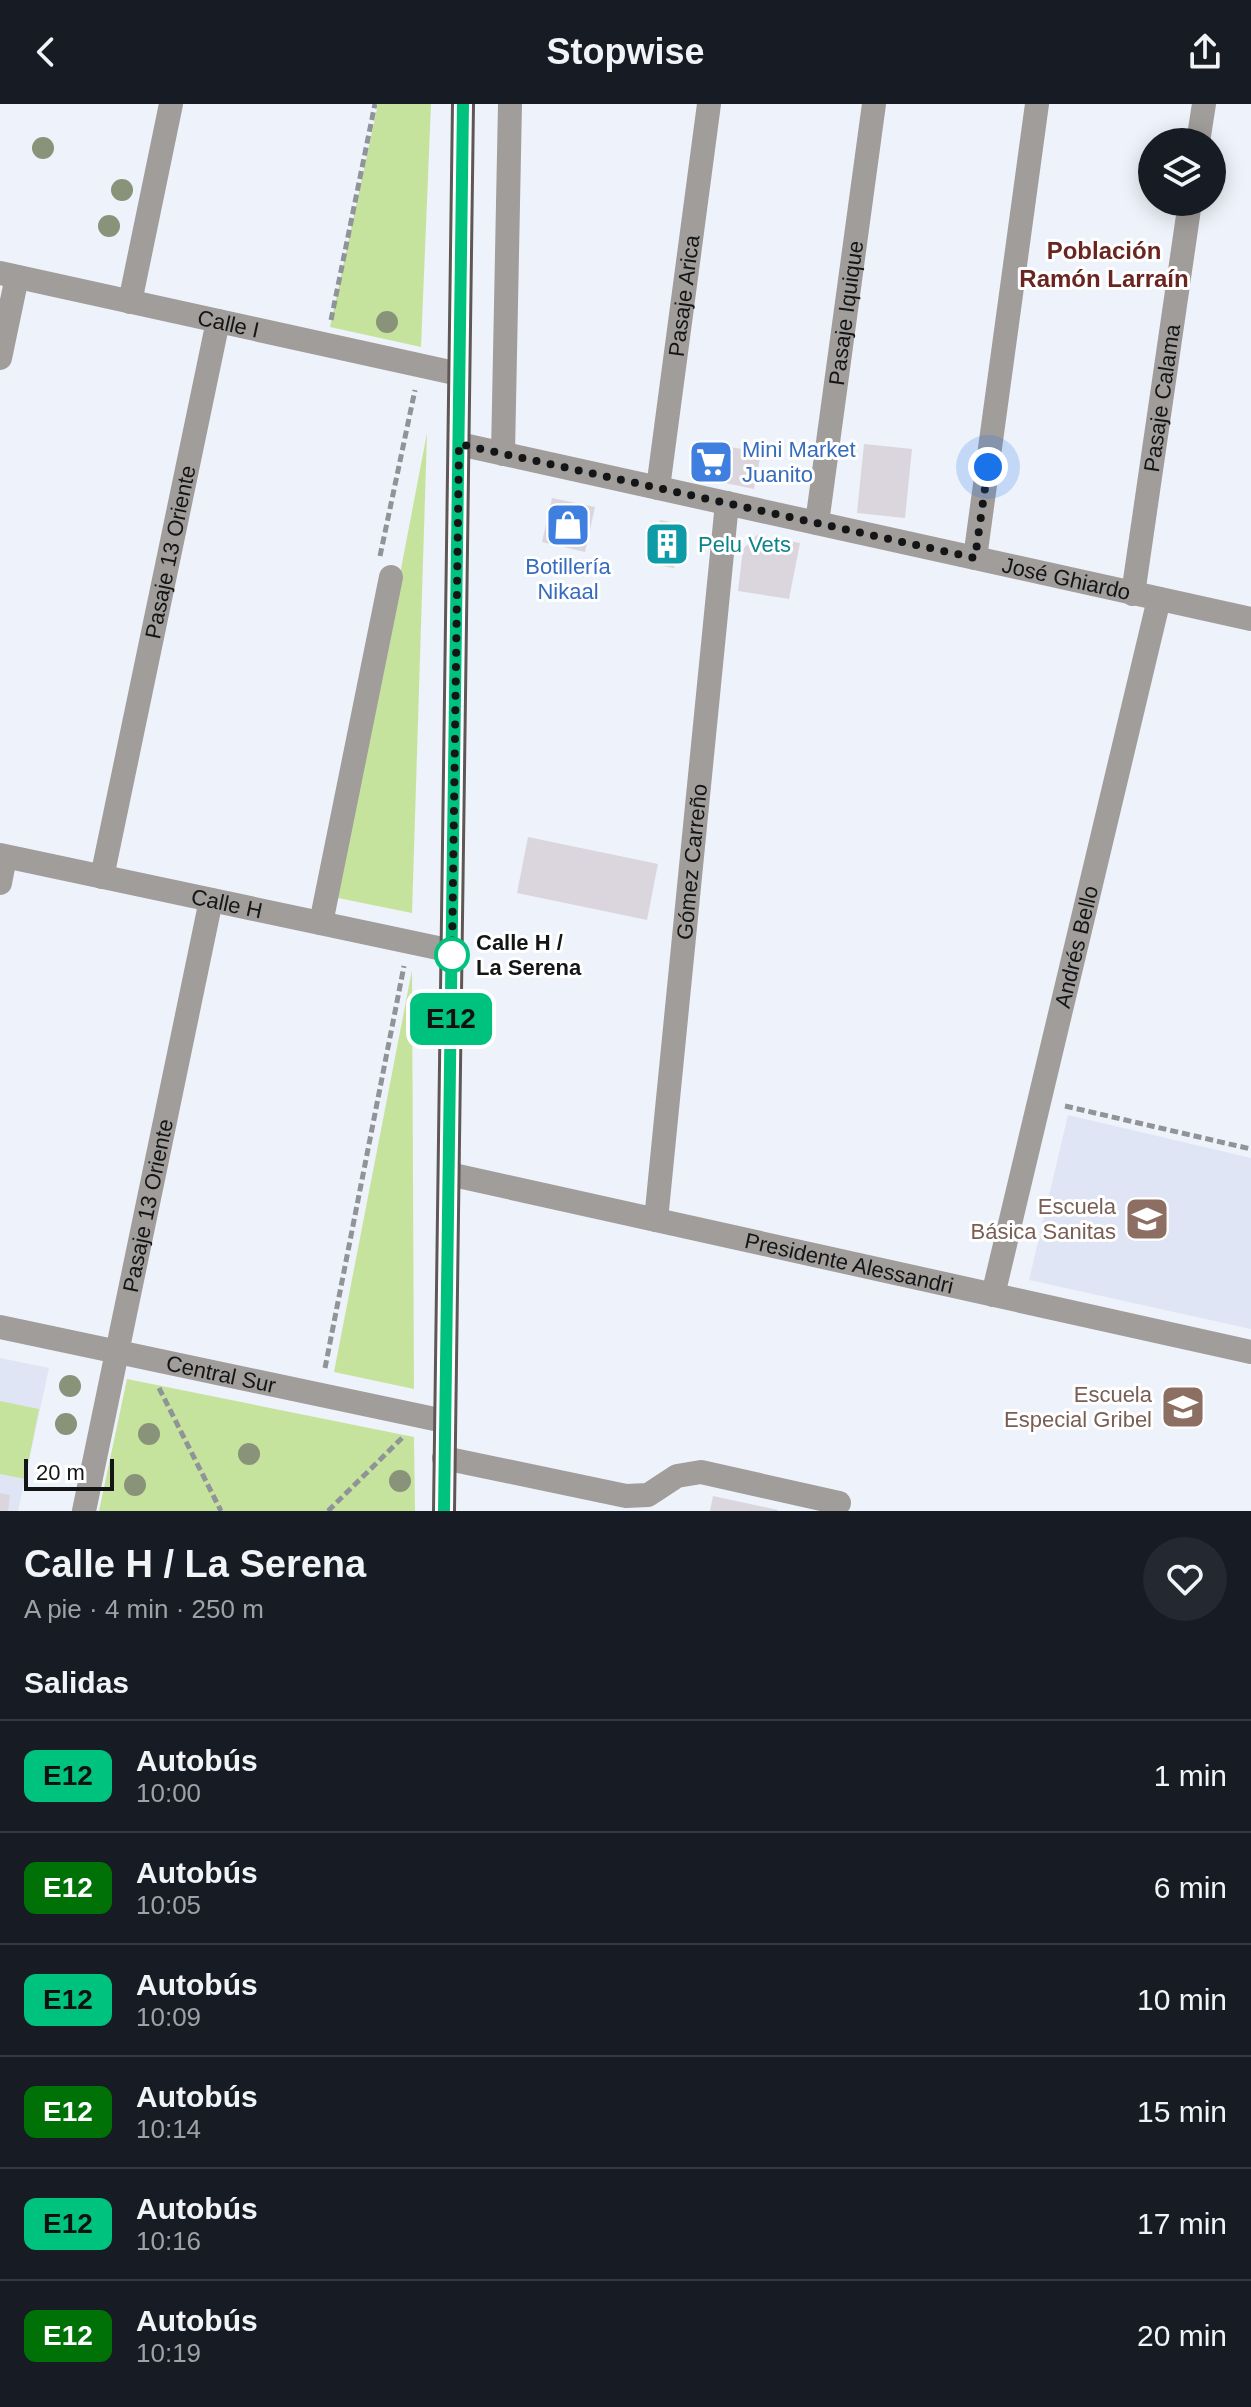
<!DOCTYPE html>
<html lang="es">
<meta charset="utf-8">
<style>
:root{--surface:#171b24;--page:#242831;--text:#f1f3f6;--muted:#9ea1a6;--line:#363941}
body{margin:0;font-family:Helvetica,sans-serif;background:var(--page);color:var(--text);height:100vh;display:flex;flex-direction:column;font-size:30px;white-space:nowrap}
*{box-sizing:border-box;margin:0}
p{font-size:26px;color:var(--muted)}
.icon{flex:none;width:44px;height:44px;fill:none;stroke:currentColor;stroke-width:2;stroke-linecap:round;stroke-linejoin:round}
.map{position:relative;height:1407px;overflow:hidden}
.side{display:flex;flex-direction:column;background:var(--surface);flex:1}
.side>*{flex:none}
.badge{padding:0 16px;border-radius:12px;font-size:28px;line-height:52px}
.buttons{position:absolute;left:1138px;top:24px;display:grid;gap:16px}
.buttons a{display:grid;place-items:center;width:88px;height:88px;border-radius:50%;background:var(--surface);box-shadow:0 4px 20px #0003;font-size:40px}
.scale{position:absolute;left:24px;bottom:20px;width:90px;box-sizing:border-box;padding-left:8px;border:4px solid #141517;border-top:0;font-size:22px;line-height:28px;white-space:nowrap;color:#141517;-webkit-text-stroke:6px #fff;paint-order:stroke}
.you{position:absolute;width:40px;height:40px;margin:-20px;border:6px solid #fff;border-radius:50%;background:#1a73e8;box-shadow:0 0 0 12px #1a73e833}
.map>.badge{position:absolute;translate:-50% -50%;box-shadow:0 0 0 4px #fff}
h2{padding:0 24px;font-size:30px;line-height:72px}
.round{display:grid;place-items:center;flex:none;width:84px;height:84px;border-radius:42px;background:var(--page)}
.headline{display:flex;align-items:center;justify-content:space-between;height:136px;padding:0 24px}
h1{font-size:38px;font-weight:700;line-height:60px}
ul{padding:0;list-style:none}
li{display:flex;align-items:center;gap:24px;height:112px;padding:0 24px;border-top:2px solid var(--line)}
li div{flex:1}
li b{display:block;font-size:30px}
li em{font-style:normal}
li .badge{min-width:88px;font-weight:700;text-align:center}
header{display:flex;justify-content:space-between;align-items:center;height:104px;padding:0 24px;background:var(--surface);font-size:36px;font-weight:700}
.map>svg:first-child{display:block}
.built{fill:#dfe5f4}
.green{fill:#c6e39e}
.building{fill:#dbd6de}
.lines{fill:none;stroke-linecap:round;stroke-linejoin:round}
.path{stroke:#909398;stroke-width:5;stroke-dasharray:8 4;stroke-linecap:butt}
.minor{stroke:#a19d9b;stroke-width:24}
.major{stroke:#5e5755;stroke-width:24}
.tree{fill:#889379}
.line-casing{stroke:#fff;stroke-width:18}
.line{stroke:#00c27f;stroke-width:12}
.walk{stroke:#141517;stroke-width:8;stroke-dasharray:0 14.4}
.stop-dot{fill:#fff;stroke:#00c27f;stroke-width:4}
.labels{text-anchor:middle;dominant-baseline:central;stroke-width:6;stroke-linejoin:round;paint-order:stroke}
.street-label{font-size:22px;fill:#141517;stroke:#fff}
.shop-label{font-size:22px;fill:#366cbe;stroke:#fff;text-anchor:start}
.culture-label{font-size:22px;fill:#0d838f;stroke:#fff;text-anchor:start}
.stop-label{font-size:22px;font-weight:bold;fill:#141517;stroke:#fff;text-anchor:start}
.education-label{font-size:22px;fill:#785e54;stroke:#fff;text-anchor:end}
.neighbourhood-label{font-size:24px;font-weight:bold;fill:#6a2521;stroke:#fff}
</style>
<header><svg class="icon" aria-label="back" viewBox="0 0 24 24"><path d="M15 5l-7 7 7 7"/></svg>Stopwise<svg class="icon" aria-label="share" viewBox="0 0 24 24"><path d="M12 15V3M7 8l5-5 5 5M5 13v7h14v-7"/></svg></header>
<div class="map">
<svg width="1251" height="1407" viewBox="0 0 1251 1407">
<rect width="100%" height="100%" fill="#eef2fa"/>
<!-- built -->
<g class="built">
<polygon points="1068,1011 1251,1054 1251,1225 1029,1176"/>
<polygon points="0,1254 49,1264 18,1407 0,1407"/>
</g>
<!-- green -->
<g class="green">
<polygon points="378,0 431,0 421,243 330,223"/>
<polygon points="427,329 412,809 338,794"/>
<polygon points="412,866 414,1285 334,1268"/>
<polygon points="127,1275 414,1333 415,1407 99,1407"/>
<polygon points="0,1297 39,1305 25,1375 0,1370"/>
</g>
<!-- building -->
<g class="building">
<polygon points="697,336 761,349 754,385 701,374 693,360"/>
<polygon points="864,340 912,345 905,414 857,409"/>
<polygon points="552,394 595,403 585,448 542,438"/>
<polygon points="660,416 682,420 674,464 651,460"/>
<polygon points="757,431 800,439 789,495 738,487 743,445"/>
<polygon points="528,733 658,760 647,816 517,789"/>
<polygon points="0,1389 10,1391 8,1407 0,1407"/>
<polygon points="713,1392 778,1406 777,1407 710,1407"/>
</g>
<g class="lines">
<!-- path -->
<g class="path">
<polyline points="331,216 375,0"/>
<polyline points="380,452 415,286"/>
<polyline points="1065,1002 1251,1045"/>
<polyline points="325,1264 404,862"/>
<polyline points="159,1284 221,1407"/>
<polyline points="328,1407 402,1334"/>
</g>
<!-- minor -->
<g class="minor">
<polyline points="1198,38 1204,0"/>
<path id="s1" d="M0 169 459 270"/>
<polyline points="130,198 171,0"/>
<polyline points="0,254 17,173"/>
<path id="s2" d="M459 340 1251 515"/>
<polyline points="503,350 510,0"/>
<path id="s3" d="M658 384 709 0"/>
<path id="s4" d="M817 419 874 0"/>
<polyline points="975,454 1037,0"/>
<path id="s5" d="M1133 490 1190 98"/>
<path id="s6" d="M0 751 452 847"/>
<path id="s7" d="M102 773 218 217"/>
<polyline points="0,779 5,753"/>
<polyline points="321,819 391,473"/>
<path id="s8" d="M449 1070 1251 1248"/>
<path id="s9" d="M656 1116 727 399"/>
<path id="s10" d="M993 1191 1159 495"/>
<path id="s11" d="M0 1223 444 1317"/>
<polyline points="444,1354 626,1392 648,1391 677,1372 701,1368 839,1399"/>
<path id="s12" d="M84 1407 211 796"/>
</g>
<!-- major -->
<polyline class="major" points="444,1407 463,0"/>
</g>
<!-- trees -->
<g class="tree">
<circle cx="43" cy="44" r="11"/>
<circle cx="122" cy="86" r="11"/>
<circle cx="109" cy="122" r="11"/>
<circle cx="387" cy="218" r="11"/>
<circle cx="70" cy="1282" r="11"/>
<circle cx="66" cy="1320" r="11"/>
<circle cx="149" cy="1330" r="11"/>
<circle cx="249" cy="1350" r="11"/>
<circle cx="400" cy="1377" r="11"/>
<circle cx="135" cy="1381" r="11"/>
</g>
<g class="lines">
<!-- line casing -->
<g class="line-casing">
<polyline id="line" points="444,1407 463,0"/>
</g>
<!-- line -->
<use href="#line" class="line"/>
<!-- walk -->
<polyline class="walk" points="452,851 459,340 975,454 988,363"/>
</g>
<!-- icons -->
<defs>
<g id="supermarket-square" transform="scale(2.3)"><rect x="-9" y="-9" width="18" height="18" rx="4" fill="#3f7fe0" stroke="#fff"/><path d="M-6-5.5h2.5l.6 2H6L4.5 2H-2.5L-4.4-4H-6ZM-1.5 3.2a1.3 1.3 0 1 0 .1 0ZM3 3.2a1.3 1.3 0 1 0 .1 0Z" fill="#fff"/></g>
<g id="shop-square" transform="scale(2.3)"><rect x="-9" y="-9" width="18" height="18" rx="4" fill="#3f7fe0" stroke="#fff"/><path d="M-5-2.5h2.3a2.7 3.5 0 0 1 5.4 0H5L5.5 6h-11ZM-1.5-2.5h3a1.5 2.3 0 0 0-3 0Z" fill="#fff"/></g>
<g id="building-square" transform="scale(2.3)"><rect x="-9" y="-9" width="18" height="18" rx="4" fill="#0f9aa8" stroke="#fff"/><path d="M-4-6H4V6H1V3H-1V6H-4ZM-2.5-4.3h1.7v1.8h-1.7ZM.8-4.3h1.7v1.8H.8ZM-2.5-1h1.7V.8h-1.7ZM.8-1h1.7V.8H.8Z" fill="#fff"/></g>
<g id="school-square" transform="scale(2.3)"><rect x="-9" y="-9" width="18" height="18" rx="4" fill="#8d6e63" stroke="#fff"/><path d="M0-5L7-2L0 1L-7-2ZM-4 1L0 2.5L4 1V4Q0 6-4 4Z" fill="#fff"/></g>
</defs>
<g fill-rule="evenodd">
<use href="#supermarket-square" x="711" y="358"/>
<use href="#shop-square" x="568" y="421"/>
<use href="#building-square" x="667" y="440"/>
<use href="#school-square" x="1147" y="1115"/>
<use href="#school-square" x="1183" y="1303"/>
</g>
<!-- markers -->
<circle class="stop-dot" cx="452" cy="851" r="16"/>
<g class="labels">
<!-- street labels -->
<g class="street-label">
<text stroke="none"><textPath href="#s3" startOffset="194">Pasaje Arica</textPath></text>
<text stroke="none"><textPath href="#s4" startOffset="212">Pasaje Iquique</textPath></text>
<text stroke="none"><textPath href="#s1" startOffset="234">Calle I</textPath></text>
<text stroke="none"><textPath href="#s5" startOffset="198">Pasaje Calama</textPath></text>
<text stroke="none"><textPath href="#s7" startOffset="332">Pasaje 13 Oriente</textPath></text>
<text stroke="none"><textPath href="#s2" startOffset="622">José Ghiardo</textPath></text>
<text stroke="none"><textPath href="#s9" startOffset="360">Gómez Carreño</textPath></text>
<text stroke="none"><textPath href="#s6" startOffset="232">Calle H</textPath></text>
<text stroke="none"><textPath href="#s10" startOffset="358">Andrés Bello</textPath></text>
<text stroke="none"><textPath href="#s12" startOffset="312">Pasaje 13 Oriente</textPath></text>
<text stroke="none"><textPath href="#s8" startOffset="410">Presidente Alessandri</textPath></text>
<text stroke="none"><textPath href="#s11" startOffset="226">Central Sur</textPath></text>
</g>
<!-- shop labels -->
<g class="shop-label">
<text x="742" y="345">Mini Market<tspan x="742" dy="25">Juanito</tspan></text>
<text x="568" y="462" text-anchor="middle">Botillería<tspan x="568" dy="25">Nikaal</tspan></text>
</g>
<!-- culture labels -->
<g class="culture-label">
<text x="698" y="440">Pelu Vets</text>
</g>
<!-- stop labels -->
<g class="stop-label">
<text x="476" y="838">Calle H /<tspan x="476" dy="25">La Serena</tspan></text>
</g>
<!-- education labels -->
<g class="education-label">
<text x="1116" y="1102">Escuela<tspan x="1116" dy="25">Básica Sanitas</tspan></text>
<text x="1152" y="1290">Escuela<tspan x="1152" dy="25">Especial Gribel</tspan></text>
</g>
<!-- neighbourhood labels -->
<g class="neighbourhood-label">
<text x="1104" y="146">Población<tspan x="1104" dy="28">Ramón Larraín</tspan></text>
</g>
</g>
</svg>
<div class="buttons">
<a><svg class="icon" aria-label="layers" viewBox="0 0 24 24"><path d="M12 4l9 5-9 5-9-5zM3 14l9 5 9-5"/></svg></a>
</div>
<div class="scale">20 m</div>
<div class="you" style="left:988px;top:363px"></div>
<b class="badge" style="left:451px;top:915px;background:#00c27f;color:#111">E12</b>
</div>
<section class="side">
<div class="headline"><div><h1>Calle H / La Serena</h1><p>A pie · 4 min · 250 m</p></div><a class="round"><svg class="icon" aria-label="heart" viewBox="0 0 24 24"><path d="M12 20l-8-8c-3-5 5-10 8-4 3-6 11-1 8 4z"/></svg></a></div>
<h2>Salidas</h2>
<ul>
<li><span class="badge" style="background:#00c27f;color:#111">E12</span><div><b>Autobús</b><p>10:00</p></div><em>1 min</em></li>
<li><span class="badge" style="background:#007106;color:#fff">E12</span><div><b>Autobús</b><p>10:05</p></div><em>6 min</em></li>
<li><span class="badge" style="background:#00c27f;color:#111">E12</span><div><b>Autobús</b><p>10:09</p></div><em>10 min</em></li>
<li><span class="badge" style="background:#007106;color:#fff">E12</span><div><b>Autobús</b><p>10:14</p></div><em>15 min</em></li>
<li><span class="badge" style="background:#00c27f;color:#111">E12</span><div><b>Autobús</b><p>10:16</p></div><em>17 min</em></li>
<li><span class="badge" style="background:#007106;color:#fff">E12</span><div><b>Autobús</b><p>10:19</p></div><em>20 min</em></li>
</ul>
</section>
